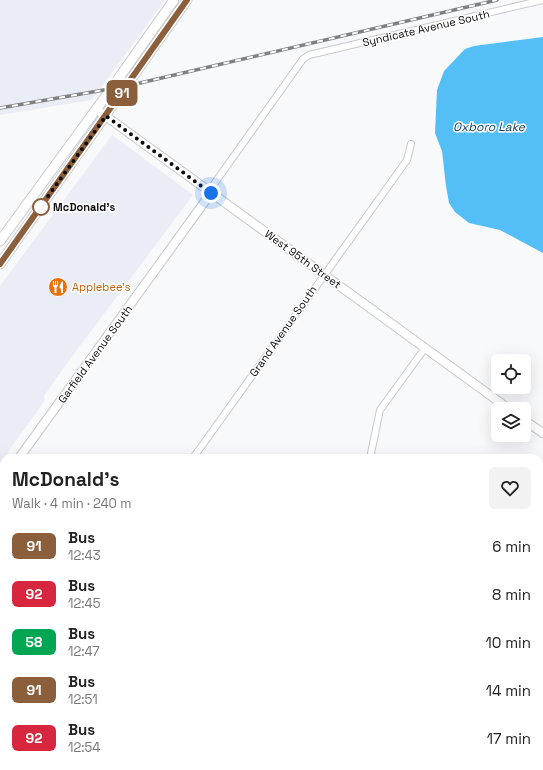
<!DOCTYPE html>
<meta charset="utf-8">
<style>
:root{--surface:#fff;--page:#f2f2f2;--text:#222;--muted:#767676}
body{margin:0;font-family:"Space Grotesk",sans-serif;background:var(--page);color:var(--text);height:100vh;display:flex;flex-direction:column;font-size:15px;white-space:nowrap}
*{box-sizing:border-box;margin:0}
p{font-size:13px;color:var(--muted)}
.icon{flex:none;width:22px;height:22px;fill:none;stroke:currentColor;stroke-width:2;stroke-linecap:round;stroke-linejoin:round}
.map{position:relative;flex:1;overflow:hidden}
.details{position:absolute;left:0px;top:454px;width:543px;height:316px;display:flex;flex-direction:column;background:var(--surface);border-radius:12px 12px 0 0;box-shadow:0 4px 16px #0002}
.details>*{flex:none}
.badge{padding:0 8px;border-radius:6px;font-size:14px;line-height:26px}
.fabs{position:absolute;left:491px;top:354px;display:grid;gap:8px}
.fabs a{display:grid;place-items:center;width:40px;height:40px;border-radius:6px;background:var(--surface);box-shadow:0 4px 16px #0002;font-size:20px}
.you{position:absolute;width:20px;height:20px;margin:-10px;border:3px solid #fff;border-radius:50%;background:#1a73e8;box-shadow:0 0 0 6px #1a73e833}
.map>.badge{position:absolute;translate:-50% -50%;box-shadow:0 0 0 2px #fff}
.round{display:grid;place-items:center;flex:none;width:42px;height:42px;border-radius:6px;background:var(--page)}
.overview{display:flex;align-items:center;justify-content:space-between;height:68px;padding:0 12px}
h1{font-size:19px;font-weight:600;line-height:30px}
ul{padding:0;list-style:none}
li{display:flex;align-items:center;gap:12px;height:48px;padding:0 12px}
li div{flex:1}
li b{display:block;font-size:15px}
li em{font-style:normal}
li .badge{min-width:44px;font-weight:700;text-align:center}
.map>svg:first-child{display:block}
.built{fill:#ebedf6}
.water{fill:#54bef7}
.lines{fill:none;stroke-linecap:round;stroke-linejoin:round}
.minor-casing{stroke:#c9c9cb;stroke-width:8}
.tertiary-casing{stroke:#c9c9cb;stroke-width:10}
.secondary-casing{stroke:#c9c9cb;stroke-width:11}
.minor{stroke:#fff;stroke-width:6}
.tertiary{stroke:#fff;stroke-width:8}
.secondary{stroke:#fff;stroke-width:9}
.rail-casing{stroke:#7f8081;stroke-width:3.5}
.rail{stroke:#fff;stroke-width:2;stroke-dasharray:6;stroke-linecap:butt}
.line-casing{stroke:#fff;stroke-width:9}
.line{stroke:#8b5e3c;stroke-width:6}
.walk{stroke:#0b0b0c;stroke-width:4;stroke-dasharray:0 7.2}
.stop-dot{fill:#fff;stroke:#8b5e3c;stroke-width:2}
.labels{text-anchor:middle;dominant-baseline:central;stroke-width:3;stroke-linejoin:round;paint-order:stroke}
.street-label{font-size:11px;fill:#0b0b0c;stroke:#fff}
.stop-label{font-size:11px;font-weight:bold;fill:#0b0b0c;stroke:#fff;text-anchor:start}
.food-label{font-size:11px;fill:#c56008;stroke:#fff;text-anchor:start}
.water-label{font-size:12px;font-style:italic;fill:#0c3a51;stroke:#fff}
</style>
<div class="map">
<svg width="543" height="770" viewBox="0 0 543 770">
<rect width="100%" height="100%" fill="#f8f9fa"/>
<!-- built -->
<g class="built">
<polygon points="0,0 165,0 92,100 0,115"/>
<polygon points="112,135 193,195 70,359 44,396 45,400 0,463 0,286"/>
<polygon points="160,766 208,766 213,770 157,770"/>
</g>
<!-- water -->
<polygon class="water" points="543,37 543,253 500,230 469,223 455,212 449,203 446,186 442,151 435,133 437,90 444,71 465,49 474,46"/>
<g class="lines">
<!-- minor casing -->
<g class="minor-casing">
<g id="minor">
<polyline points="211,193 214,184 303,59 309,55 543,0"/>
<polyline points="193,458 407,160 411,144"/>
<polyline points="370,458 380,410 425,348"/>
<polyline points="539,638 543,641"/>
<polyline points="539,740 543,729"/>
<polyline points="220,766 225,770"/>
<polyline points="148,770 151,766"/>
<polyline points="520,770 523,766"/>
</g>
</g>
<!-- tertiary casing -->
<g class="tertiary-casing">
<g id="tertiary">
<polyline points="96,109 509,409"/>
<polyline points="524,420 543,433"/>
<polyline points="19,458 211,193"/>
<polyline points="0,478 4,473"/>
<polyline points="0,498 4,490"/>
<polyline points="0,529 4,535"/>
<polyline points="0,548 4,552"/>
<polyline points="4,717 2,719 3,726 4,726"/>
</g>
</g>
<!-- secondary casing -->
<g class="secondary-casing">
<g id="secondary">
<polyline points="0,241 111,89 174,0"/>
<polyline points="0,264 187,0"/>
<polyline points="0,737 4,740"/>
<polyline points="0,755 4,758"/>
<polyline points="15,766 20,770"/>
<polyline points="40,766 45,770"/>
</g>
</g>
<!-- minor -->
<use href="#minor" class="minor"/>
<!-- tertiary -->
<use href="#tertiary" class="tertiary"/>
<!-- secondary -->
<use href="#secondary" class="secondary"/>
<!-- rail casing -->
<g class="rail-casing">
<polyline id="rail" points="0,108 127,86 497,0"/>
</g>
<!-- rail -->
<use href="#rail" class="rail"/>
</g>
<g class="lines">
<!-- line casing -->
<g class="line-casing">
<polyline id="line" points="0,264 187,0"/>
</g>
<!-- line -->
<use href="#line" class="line"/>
<!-- walk -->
<polyline class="walk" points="41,207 38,210 106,116 211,193"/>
</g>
<!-- icons -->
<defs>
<g id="restaurant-disc" transform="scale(1)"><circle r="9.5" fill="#e8710a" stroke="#fff"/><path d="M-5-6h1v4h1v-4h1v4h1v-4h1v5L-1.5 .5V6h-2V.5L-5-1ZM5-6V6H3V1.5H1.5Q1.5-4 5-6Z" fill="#fff"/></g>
</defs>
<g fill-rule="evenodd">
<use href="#restaurant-disc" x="58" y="287"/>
</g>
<!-- markers -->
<circle class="stop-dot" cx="41" cy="207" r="8"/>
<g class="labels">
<!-- street labels -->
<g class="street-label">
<text transform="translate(426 28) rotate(-13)">Syndicate Avenue South</text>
<text transform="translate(303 259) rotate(36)">West 95th Street</text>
<text transform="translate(283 331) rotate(-55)">Grand Avenue South</text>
<text transform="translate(95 354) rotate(-54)">Garfield Avenue South</text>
</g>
<!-- stop labels -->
<g class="stop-label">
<text x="53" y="207">McDonald's</text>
</g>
<!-- food labels -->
<g class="food-label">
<text x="72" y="287">Applebee's</text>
</g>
<!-- water labels -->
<g class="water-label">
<text x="489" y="127">Oxboro Lake</text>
</g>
</g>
</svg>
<div class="fabs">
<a><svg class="icon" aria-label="locate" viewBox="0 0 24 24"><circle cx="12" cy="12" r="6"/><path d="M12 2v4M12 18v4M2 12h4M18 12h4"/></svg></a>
<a><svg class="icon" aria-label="layers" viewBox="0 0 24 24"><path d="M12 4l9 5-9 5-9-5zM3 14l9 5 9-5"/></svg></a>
</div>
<div class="you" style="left:211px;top:193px"></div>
<b class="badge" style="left:122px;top:93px;background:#8b5e3c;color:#fff">91</b>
<section class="details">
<div class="overview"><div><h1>McDonald's</h1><p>Walk · 4 min · 240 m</p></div><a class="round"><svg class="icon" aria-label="heart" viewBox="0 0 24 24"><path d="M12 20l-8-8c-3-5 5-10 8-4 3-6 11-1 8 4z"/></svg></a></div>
<ul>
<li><span class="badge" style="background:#8b5e3c;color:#fff">91</span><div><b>Bus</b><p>12:43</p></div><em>6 min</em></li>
<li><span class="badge" style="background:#d7263d;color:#fff">92</span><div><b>Bus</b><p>12:45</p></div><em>8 min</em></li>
<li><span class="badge" style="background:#00a651;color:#fff">58</span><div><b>Bus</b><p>12:47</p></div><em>10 min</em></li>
<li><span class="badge" style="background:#8b5e3c;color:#fff">91</span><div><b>Bus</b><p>12:51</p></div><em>14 min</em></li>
<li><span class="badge" style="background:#d7263d;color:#fff">92</span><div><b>Bus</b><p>12:54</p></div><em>17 min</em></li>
</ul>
</section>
</div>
